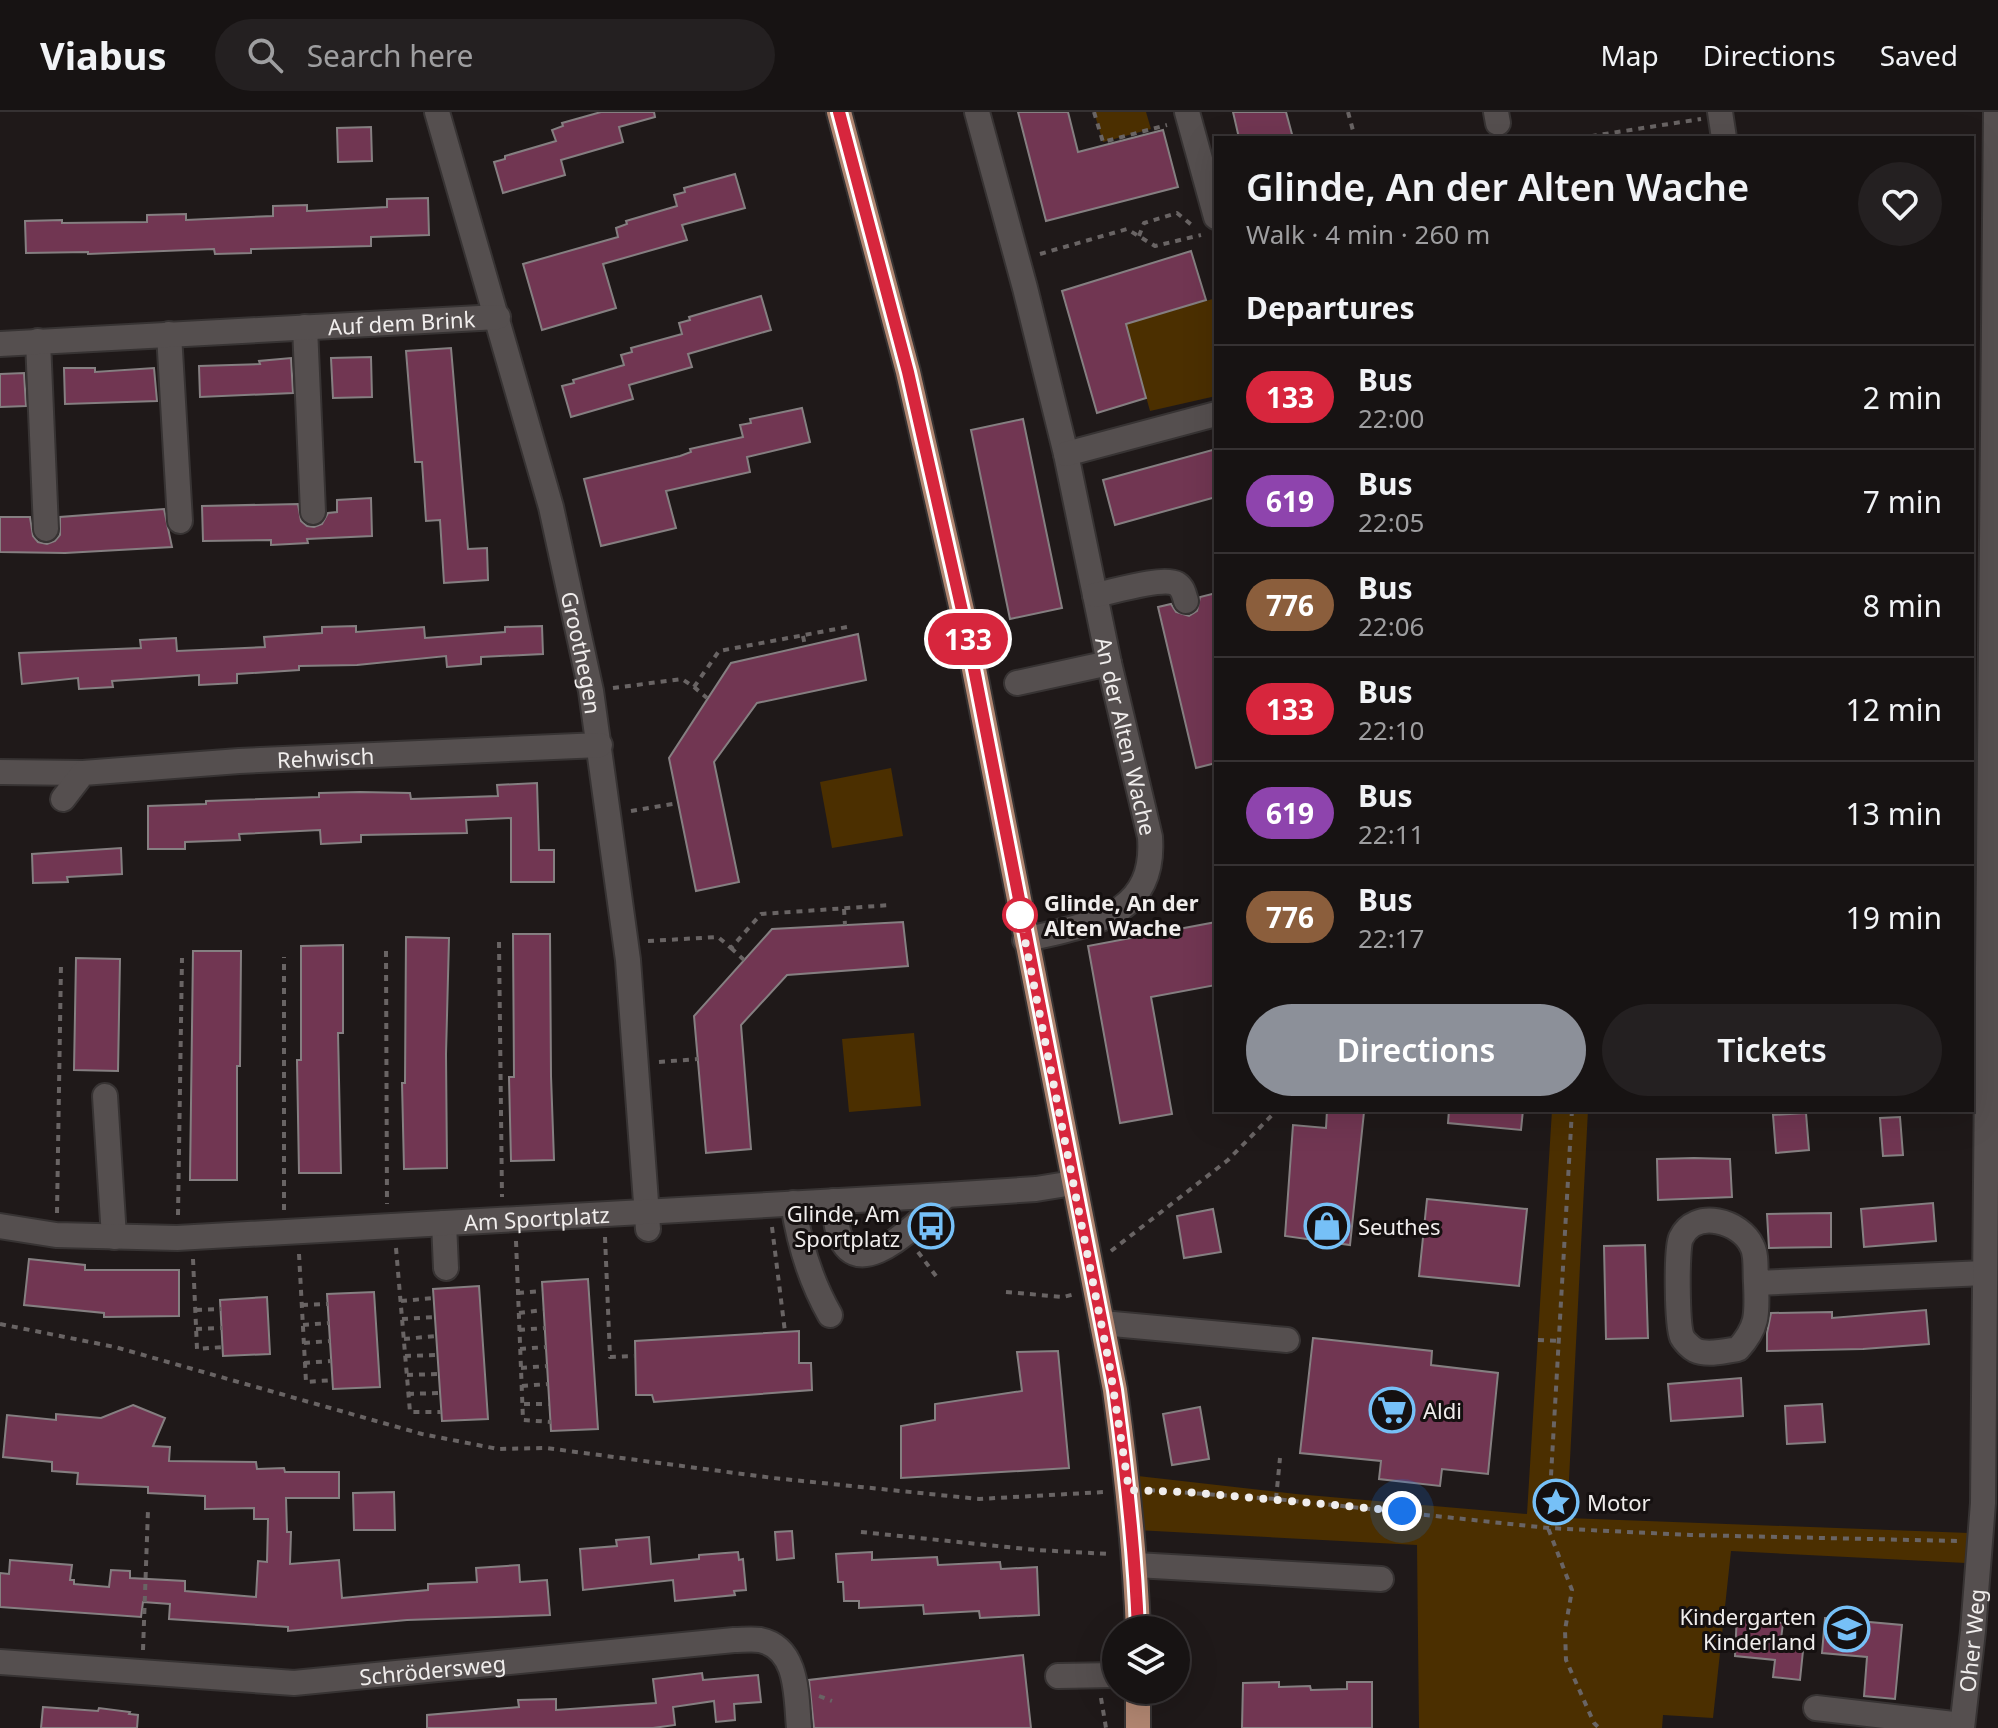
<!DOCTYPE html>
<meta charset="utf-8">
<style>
:root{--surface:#171313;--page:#242021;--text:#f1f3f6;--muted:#9e9ea0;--line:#363233;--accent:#8c9099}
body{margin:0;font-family:"Noto Sans",sans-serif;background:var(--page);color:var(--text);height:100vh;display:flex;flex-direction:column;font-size:30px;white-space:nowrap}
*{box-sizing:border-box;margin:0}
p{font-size:26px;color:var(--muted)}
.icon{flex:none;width:44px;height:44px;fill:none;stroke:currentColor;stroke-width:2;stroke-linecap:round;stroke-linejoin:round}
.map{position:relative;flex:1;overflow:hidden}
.panel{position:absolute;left:1214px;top:24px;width:760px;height:976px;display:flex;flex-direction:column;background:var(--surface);border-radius:0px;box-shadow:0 8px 32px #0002,0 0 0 2px var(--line)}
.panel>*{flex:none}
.badge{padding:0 16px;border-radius:26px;font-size:28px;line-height:52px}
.controls{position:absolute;left:1102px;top:1504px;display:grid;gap:16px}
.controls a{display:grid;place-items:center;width:88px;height:88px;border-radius:50%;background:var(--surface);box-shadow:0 8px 32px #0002,0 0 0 2px var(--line);font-size:40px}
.you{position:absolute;width:40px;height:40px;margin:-20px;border:6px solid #fff;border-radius:50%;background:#1a73e8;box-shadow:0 0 0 12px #1a73e833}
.map>.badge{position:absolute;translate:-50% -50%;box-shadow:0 0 0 4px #fff}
h2{padding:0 32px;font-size:30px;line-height:72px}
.round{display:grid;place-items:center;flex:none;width:84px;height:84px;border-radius:42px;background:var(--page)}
.overview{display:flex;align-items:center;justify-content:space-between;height:136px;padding:0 32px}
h1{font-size:38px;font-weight:600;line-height:60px}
.action{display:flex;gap:16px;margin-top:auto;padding:16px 32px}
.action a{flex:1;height:92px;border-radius:48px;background:var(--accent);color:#fff;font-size:32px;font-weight:600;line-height:92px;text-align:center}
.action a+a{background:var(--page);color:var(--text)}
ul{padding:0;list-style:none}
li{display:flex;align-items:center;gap:24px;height:104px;padding:0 32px;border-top:2px solid var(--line)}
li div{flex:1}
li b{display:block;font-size:30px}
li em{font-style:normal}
li .badge{min-width:88px;font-weight:700;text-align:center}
header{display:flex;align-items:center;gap:48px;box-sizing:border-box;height:112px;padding:0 40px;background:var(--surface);border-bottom:2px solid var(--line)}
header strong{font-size:38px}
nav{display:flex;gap:44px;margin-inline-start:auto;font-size:28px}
.search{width:560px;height:72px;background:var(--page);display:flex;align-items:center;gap:20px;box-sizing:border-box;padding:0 28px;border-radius:44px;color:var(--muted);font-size:30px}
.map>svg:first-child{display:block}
.green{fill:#4b2f00}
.building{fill:#713652;stroke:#857f81;stroke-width:2}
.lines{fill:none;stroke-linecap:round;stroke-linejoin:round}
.minor-casing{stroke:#373333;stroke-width:28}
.major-casing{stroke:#373333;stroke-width:28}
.path{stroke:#696464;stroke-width:4;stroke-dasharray:6 6;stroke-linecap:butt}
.minor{stroke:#554f4f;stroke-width:24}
.major{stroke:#b18671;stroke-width:24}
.line-casing{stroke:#fff;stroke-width:18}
.line{stroke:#d7263d;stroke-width:12}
.walk{stroke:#f0edec;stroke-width:8;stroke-dasharray:0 14.4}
.stop-dot{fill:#fff;stroke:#d7263d;stroke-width:4}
.labels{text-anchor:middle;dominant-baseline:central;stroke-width:6;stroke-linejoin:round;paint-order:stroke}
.street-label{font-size:22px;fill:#f0edec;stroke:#151010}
.stop-label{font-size:22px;font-weight:bold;fill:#f0edec;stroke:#151010;text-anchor:start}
.poi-label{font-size:22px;fill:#f0edec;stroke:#151010;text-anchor:start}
</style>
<header>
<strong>Viabus</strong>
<div class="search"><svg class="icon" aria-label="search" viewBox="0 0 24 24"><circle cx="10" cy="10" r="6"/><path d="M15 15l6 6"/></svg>Search here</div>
<nav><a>Map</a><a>Directions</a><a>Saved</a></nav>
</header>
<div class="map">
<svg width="1998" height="1616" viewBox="0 0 1998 1616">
<rect width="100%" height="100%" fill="#1f1919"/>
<!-- green -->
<g class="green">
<polygon points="1094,0 1146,0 1151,17 1103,30"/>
<polygon points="1216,186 1216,284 1150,299 1126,212"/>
<polygon points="891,656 903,724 832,736 820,670"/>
<polygon points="914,921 921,994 849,1000 842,927"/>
<polygon points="1552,998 1588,998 1567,1406 1969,1421 1966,1451 1731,1439 1713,1606 1663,1603 1662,1616 1419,1616 1417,1433 1136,1418 1129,1363 1296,1382 1527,1402"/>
</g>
<!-- building -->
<g class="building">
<polygon points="601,0 654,0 655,5 619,15 623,30 561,48 565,63 503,81 494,50 505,47 505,44 556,29 552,18 563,14 562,11"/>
<polygon points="1018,0 1068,0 1078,40 1163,18 1178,75 1046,109"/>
<polygon points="1233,0 1286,0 1293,26 1239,26"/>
<polygon points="371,15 372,49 338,50 337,16"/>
<polygon points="735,62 745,96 682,113 687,128 603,152 616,196 542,218 523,152 618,125 616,116 627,112 626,109 677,94 674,83 685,80 684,76"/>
<polygon points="428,86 429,123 371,125 371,134 251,137 251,141 215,142 214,137 88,142 88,140 26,141 25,109 62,108 62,111 147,110 147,103 186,102 186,108 273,104 273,94 307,93 307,99 387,95 387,87"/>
<polygon points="1191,139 1206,188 1126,212 1146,286 1097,301 1062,179"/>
<polygon points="761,184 771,218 688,242 692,255 629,273 633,287 571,305 562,274 574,271 573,268 624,253 621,243 632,240 631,236 682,222 679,211 690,208 689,205"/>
<polygon points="451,236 468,437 487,436 488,468 444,471 440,408 426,409 422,350 415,350 406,239"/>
<polygon points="371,245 372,285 333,286 331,246"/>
<polygon points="291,246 293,281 200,285 199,254 260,252 259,249"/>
<polygon points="64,256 95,256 95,260 154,256 157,289 65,292"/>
<polygon points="24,261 26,294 0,295 0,262"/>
<polygon points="802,296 810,330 747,345 750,360 666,379 676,416 601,434 584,367 680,344 691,340 690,337 743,325 740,313 751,311 750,307"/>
<polygon points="1023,307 1062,496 1010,507 971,318"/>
<polygon points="1216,337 1216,385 1115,413 1103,368"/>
<polygon points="371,386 372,424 307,427 308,431 271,433 271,428 203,429 202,394 298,392 301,409 307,414 314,415 322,412 328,401 337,400 337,388"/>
<polygon points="164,397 172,435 65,441 0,440 0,405 30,405 33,424 38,430 47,432 55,429 60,423 60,405"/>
<polygon points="1216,481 1216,651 1196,656 1158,495 1171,492 1176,500 1189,504 1197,499 1200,485"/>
<polygon points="356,514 356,520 424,515 425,526 505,520 505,515 542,514 543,542 481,545 481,552 447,555 446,544 357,553 299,554 299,558 237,562 237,571 199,573 199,563 112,569 113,575 79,577 78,566 22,572 19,541 141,536 140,528 176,526 177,539 265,535 264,525 322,521 322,515"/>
<polygon points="858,522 866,568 757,591 714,650 739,770 696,779 669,646 731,551"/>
<polygon points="537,671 539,738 554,738 554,770 511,770 511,706 466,708 467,721 361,723 361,730 321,732 320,718 239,722 240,728 185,730 185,737 148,737 148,694 206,692 206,689 319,685 319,681 360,680 410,681 411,687 498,684 497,673"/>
<polygon points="121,736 122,762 67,765 68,770 33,771 32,742"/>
<polygon points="903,810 908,854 787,863 741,913 751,1037 706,1041 694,904 772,817"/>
<polygon points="1216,810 1216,873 1151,885 1172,1002 1120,1011 1088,834"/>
<polygon points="513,822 550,822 551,964 554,1048 511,1049 509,965 514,965"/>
<polygon points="406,825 449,826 446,942 447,1056 404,1057 402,971 405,971"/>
<polygon points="343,833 343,921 338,921 341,1061 299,1061 297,948 301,948 301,834"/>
<polygon points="193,839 241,839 240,954 237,954 237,1068 190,1068"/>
<polygon points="76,846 120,847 118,959 74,958"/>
<polygon points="1327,998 1364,1000 1350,1133 1285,1124 1293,1013 1326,1016"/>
<polygon points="1449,998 1523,998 1521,1018 1448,1011"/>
<polygon points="1806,1001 1809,1038 1776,1041 1773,1003"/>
<polygon points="1900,1005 1903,1043 1883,1044 1880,1006"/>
<polygon points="1694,1046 1730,1047 1732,1085 1658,1088 1657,1047"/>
<polygon points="1427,1087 1527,1097 1519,1174 1419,1164"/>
<polygon points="1933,1091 1936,1129 1864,1135 1861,1097"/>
<polygon points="1213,1097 1221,1140 1184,1146 1177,1104"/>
<polygon points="1831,1101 1831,1135 1769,1136 1767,1102"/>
<polygon points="1645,1133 1648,1226 1606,1227 1604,1134"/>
<polygon points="29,1147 85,1153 85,1158 179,1158 179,1204 104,1205 104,1201 24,1193"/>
<polygon points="588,1167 598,1317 551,1319 542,1170"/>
<polygon points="479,1174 488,1307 442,1309 433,1177"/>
<polygon points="374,1180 380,1275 333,1277 327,1182"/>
<polygon points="267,1185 270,1242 223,1244 220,1188"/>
<polygon points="1926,1198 1929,1232 1863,1237 1767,1239 1767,1221 1771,1201 1832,1200 1832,1206"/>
<polygon points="799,1219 799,1251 811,1251 812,1278 654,1290 652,1283 636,1283 635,1229"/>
<polygon points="1313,1226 1432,1239 1431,1253 1498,1261 1488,1362 1442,1357 1440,1374 1379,1367 1381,1349 1300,1341"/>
<polygon points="1058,1239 1069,1356 901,1366 901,1314 935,1308 935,1292 1022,1279 1017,1240"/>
<polygon points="1741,1266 1743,1304 1671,1309 1668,1272"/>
<polygon points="1822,1292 1825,1330 1787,1332 1785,1294"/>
<polygon points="133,1293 165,1306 153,1334 170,1335 169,1349 256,1350 257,1357 284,1356 285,1360 339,1360 339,1386 286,1386 287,1420 291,1420 290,1452 339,1448 342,1486 428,1478 428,1472 477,1470 476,1456 519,1453 520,1470 547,1468 550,1503 407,1508 288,1519 288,1515 169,1507 170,1492 143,1490 141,1505 0,1495 0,1461 9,1462 10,1448 72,1453 70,1468 74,1468 74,1472 109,1475 111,1458 130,1459 130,1466 185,1469 185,1479 256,1485 258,1449 267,1450 268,1407 254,1407 254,1396 205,1397 205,1384 148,1381 148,1375 77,1372 78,1361 52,1359 52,1350 3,1345 7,1303 56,1308 56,1302 101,1306"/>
<polygon points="1200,1295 1209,1347 1172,1353 1163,1302"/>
<polygon points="394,1380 395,1418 354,1418 353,1381"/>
<polygon points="792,1419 794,1446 777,1448 775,1420"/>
<polygon points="649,1425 651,1452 699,1447 699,1443 738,1440 739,1448 743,1447 746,1478 734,1479 735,1483 675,1489 673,1468 583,1478 580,1437 617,1434 616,1428"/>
<polygon points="872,1440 872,1448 937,1445 938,1453 1000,1450 1001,1457 1037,1455 1039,1503 980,1506 979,1499 924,1502 923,1493 859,1496 859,1489 844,1489 843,1470 838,1470 836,1442"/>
<polygon points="1737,1501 1758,1503 1758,1508 1783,1511 1781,1527 1804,1529 1800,1568 1773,1565 1775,1548 1735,1544"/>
<polygon points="1825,1506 1902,1513 1895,1587 1864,1584 1867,1545 1822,1541"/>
<polygon points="1023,1543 1031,1616 814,1616 809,1568"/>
<polygon points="702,1561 703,1568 758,1563 761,1590 734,1592 735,1608 716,1610 714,1589 673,1595 675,1613 653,1616 427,1616 427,1603 519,1595 518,1588 556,1587 556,1598 656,1591 653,1567"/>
<polygon points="1279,1570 1279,1575 1310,1574 1311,1578 1347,1577 1347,1570 1372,1570 1372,1616 1242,1616 1243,1571"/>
<polygon points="43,1595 98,1599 99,1596 130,1600 129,1602 138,1603 137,1616 41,1616"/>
</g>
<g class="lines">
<!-- minor casing -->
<g class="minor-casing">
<g id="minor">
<path id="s1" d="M437 0 551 395 591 579 628 848 648 1117"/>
<path id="s2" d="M977 0 1025 176 1066 342 1109 551 1150 725C1156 807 1087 812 1025 828"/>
<polyline points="1187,0 1216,105"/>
<polyline points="1496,0 1498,11"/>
<polyline points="1720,0 1724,26"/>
<polyline points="305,215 313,400"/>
<polyline points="169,222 180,409"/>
<polyline points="38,229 46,417"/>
<path id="s3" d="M0 232 498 205"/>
<polyline points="1066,342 1216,302"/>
<path d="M1095 483C1112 480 1163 464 1177 472 1183 476 1184 482 1186 489"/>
<polyline points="1017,571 1109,551"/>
<polyline points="0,660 83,661"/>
<path id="s4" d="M63 687 83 661 239 649 600 633"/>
<polyline points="105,984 114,1125"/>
<path d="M834 1089C838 1193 911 1119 946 1083"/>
<path d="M793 1091C799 1131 810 1168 830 1203"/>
<polyline points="444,1111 446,1156"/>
<path id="s5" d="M0 1114 56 1123 177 1126 946 1083 1036 1077 1073 1071"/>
<path d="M1756 1171C1757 1201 1759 1214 1738 1237 1726 1239 1707 1244 1695 1238 1691 1236 1684 1229 1682 1225 1677 1213 1676 1137 1681 1126 1695 1096 1741 1109 1752 1134 1757 1143 1755 1160 1756 1171L1985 1161"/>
<polyline points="1102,1211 1287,1228"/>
<polyline points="1136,1453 1381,1467"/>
<path id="s6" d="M0 1550 294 1571 734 1528C742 1528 752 1527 760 1528 799 1536 796 1585 799 1616"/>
<polyline points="1058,1564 1116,1563"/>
<polyline points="1816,1596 1962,1613"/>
<path id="s7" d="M1962 1616 1973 1519 1983 1391 1996 0"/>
</g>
</g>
<!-- major casing -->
<g class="major-casing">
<g id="major">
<path d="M839 0 908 260 966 516 1115 1278C1126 1358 1135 1437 1138 1518"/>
<polyline points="1138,1616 1138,1578"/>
</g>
</g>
<!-- path -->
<g class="path">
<polyline points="1094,0 1103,30 1167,13"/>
<polyline points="1348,0 1355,26"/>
<polyline points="1579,26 1701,7"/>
<polyline points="1139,124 1144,111 1177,101 1193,114"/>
<polyline points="1040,142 1127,117 1155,134 1201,123"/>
<polyline points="803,524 805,534"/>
<polyline points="694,575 707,586"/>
<polyline points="613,576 682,567 694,575 719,539 847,515"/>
<polyline points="631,699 678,691"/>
<polyline points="844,797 845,813"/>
<polyline points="648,829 718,825 731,836 761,802 891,793"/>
<polyline points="499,830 502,1085"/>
<polyline points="731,836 744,848"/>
<polyline points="386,839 387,1092"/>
<polyline points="659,950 698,947"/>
<polyline points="1572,998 1548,1416 1572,1478 1565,1518 1566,1548 1594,1611 1599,1616"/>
<polyline points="284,1098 284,845"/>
<polyline points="57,1101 61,852"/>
<polyline points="178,1103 182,846"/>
<polyline points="772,1115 785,1220"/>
<polyline points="605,1125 610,1245 635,1244"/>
<polyline points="516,1129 523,1308 551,1310"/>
<polyline points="396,1136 410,1300 441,1300"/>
<polyline points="1111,1139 1228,1048 1277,998"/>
<polyline points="918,1140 936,1164"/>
<polyline points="299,1142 306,1270 333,1268"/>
<polyline points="193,1147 197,1237 223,1235"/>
<polyline points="1006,1180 1063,1185 1075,1182"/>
<polyline points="518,1181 542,1179"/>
<polyline points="401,1189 434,1186"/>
<polyline points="302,1193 328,1192"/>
<polyline points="196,1198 221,1197"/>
<polyline points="519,1201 543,1198"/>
<polyline points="402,1207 435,1205"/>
<polyline points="0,1212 115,1235 422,1322 498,1337 546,1336 773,1366 979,1387 1105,1380"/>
<polyline points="303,1213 329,1211"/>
<polyline points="196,1217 222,1216"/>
<polyline points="519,1218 545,1216"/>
<polyline points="404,1227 436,1224"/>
<polyline points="1538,1228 1559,1229"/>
<polyline points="304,1231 330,1229"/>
<polyline points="520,1237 546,1235"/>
<polyline points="405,1244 437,1243"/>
<polyline points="304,1251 331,1249"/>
<polyline points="521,1256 547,1254"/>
<polyline points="407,1263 438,1262"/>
<polyline points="522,1274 548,1272"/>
<polyline points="408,1282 439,1281"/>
<polyline points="524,1292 549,1292"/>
<polyline points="1149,1378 1276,1387 1548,1416 1690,1423 1958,1429"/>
<polyline points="1276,1387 1280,1346"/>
<polyline points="861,1420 1036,1438 1110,1442"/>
<polyline points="143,1538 148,1398"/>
<polyline points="819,1584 832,1589"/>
<polyline points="1101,1586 1106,1616"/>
</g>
<!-- minor -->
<use href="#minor" class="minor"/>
<!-- major -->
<use href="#major" class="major"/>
</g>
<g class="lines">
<!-- line casing -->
<g class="line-casing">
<path id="line" d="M839 0 908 260 966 516 1115 1278C1126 1358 1135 1437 1138 1518"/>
</g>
<!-- line -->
<use href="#line" class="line"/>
<!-- walk -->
<polyline class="walk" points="1020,803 1110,1256 1129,1378 1186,1380 1402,1399"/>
</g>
<!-- icons -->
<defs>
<g id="bus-ring" transform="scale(2.3)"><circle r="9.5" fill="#151010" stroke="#76c0f7" stroke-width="1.5"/><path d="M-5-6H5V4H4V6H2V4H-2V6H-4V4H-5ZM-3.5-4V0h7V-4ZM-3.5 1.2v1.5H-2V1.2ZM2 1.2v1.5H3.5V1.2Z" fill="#76c0f7"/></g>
<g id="shop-ring" transform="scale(2.3)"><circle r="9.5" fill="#151010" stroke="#76c0f7" stroke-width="1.5"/><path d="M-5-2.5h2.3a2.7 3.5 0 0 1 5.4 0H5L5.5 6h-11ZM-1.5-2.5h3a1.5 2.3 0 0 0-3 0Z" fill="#76c0f7"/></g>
<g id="supermarket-ring" transform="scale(2.3)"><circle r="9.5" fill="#151010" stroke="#76c0f7" stroke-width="1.5"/><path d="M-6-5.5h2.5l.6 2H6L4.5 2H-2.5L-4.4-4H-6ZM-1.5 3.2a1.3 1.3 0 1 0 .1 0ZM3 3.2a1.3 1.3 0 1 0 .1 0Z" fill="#76c0f7"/></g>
<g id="sight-ring" transform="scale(2.3)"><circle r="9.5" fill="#151010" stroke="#76c0f7" stroke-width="1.5"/><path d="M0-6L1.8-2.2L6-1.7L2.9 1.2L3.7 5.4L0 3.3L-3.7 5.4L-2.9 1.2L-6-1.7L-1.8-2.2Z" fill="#76c0f7"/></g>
<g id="school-ring" transform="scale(2.3)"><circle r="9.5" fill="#151010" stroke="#76c0f7" stroke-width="1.5"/><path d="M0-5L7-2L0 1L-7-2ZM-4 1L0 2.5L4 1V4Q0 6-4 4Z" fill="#76c0f7"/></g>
</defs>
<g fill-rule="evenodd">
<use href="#bus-ring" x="931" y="1114"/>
<use href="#shop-ring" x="1327" y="1114"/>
<use href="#supermarket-ring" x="1392" y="1298"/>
<use href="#sight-ring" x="1556" y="1390"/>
<use href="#school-ring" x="1847" y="1517"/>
</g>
<!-- markers -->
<circle class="stop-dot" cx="1020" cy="803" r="16"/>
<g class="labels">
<!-- street labels -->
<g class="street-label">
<text stroke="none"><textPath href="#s3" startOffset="402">Auf dem Brink</textPath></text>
<text stroke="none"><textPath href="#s1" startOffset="560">Groothegen</textPath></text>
<text stroke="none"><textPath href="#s2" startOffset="642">An der Alten Wache</textPath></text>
<text stroke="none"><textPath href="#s4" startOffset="276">Rehwisch</textPath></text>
<text stroke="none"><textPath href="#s5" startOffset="538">Am Sportplatz</textPath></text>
<text stroke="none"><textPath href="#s7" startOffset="88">Oher Weg</textPath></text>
<text stroke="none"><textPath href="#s6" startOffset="434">Schrödersweg</textPath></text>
</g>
<!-- stop labels -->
<g class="stop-label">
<text x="1044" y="790">Glinde, An der<tspan x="1044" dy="25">Alten Wache</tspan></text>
</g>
<!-- poi labels -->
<g class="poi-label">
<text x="900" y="1101" text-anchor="end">Glinde, Am<tspan x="900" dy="25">Sportplatz</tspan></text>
<text x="1358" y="1114">Seuthes</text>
<text x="1423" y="1298">Aldi</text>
<text x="1587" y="1390">Motor</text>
<text x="1816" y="1504" text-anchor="end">Kindergarten<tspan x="1816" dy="25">Kinderland</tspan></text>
</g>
</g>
</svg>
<div class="controls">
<a><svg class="icon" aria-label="layers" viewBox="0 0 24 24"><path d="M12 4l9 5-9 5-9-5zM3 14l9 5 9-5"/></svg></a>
</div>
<div class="you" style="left:1402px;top:1399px"></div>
<b class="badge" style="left:968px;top:527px;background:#d7263d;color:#fff">133</b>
<section class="panel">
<div class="overview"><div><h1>Glinde, An der Alten Wache</h1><p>Walk · 4 min · 260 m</p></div><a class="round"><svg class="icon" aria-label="heart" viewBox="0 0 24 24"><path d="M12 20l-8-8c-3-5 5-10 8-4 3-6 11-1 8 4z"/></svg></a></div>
<h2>Departures</h2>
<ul>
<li><span class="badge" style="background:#d7263d;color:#fff">133</span><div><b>Bus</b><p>22:00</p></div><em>2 min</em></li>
<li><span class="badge" style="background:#8e44ad;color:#fff">619</span><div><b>Bus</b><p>22:05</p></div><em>7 min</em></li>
<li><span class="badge" style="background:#8b5e3c;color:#fff">776</span><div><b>Bus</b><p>22:06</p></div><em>8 min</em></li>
<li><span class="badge" style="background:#d7263d;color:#fff">133</span><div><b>Bus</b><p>22:10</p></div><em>12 min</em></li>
<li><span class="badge" style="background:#8e44ad;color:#fff">619</span><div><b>Bus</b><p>22:11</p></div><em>13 min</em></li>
<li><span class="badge" style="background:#8b5e3c;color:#fff">776</span><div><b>Bus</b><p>22:17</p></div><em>19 min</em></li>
</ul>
<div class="action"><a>Directions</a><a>Tickets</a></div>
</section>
</div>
